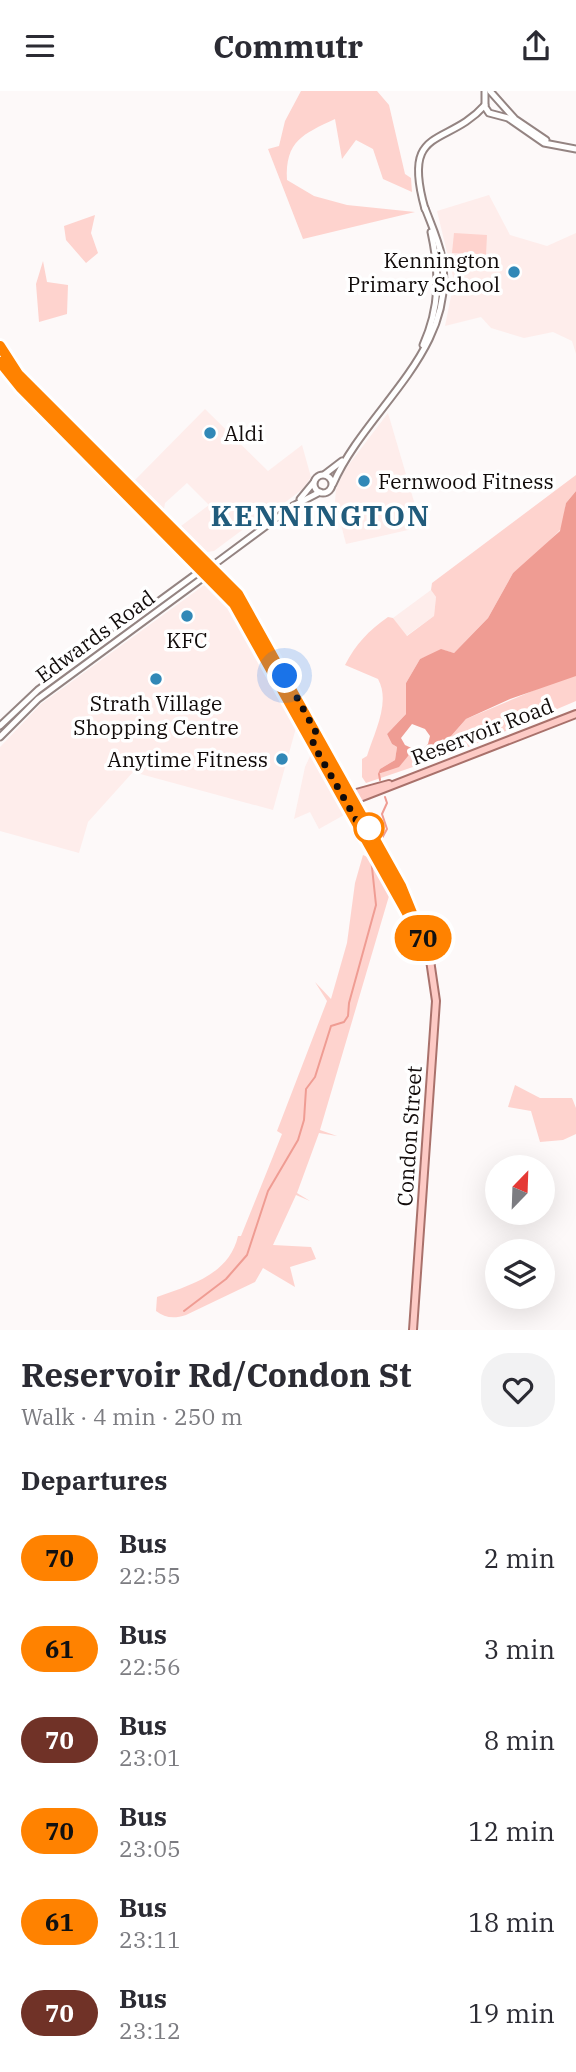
<!DOCTYPE html>
<meta charset="utf-8">
<style>
:root{--surface:#fff;--page:#f2f2f3;--text:#2b2b33;--muted:#7c7c81}
body{margin:0;font-family:"IBM Plex Serif",serif;background:var(--page);color:var(--text);height:100vh;display:flex;flex-direction:column;font-size:26px;white-space:nowrap}
*{box-sizing:border-box;margin:0}
p{font-size:23px;color:var(--muted)}
.icon{flex:none;width:38px;height:38px;fill:none;stroke:currentColor;stroke-width:2;stroke-linecap:round;stroke-linejoin:round}
.map{position:relative;height:1239px;overflow:hidden}
.details{display:flex;flex-direction:column;background:var(--surface);flex:1}
.details>*{flex:none}
.badge{padding:0 14px;border-radius:23px;font-size:24px;line-height:46px}
.needle{width:46px;rotate:23deg}
.buttons{position:absolute;left:485px;top:1064px;display:grid;gap:14px}
.buttons a{display:grid;place-items:center;width:70px;height:70px;border-radius:50%;background:var(--surface);box-shadow:0 7px 28px #0002;font-size:35px}
.you{position:absolute;width:35px;height:35px;margin:-18px;border:5px solid #fff;border-radius:50%;background:#1a73e8;box-shadow:0 0 0 10px #1a73e833}
.map>.badge{position:absolute;translate:-50% -50%;box-shadow:0 0 0 4px #fff}
h2{padding:0 21px;font-size:26px;line-height:63px}
.round{display:grid;place-items:center;flex:none;width:74px;height:74px;border-radius:28px;background:var(--page)}
.overview{display:flex;align-items:center;justify-content:space-between;height:119px;padding:0 21px}
h1{font-size:33px;font-weight:700;line-height:52px}
ul{padding:0;list-style:none}
li{display:flex;align-items:center;gap:21px;height:91px;padding:0 21px}
li div{flex:1}
li b{display:block;font-size:26px}
li em{font-style:normal}
li .badge{min-width:77px;font-weight:700;text-align:center}
header{display:flex;justify-content:space-between;align-items:center;height:91px;padding:0 21px;background:var(--surface);font-size:32px;font-weight:700}
.map>svg:first-child{display:block}
.built{fill:#feedeb}
.green{fill:#fed3ce}
.water{fill:#ef9c93;fill-rule:evenodd}
.lines{fill:none;stroke-linecap:round;stroke-linejoin:round}
.stream{stroke:#ef9c93;stroke-width:2}
.minor-casing{stroke:#948482;stroke-width:9}
.major-casing{stroke:#a9716b;stroke-width:10}
.minor{stroke:#fff;stroke-width:5}
.major{stroke:#fdcac5;stroke-width:6}
.line-casing{stroke:#fff;stroke-width:16}
.line{stroke:#ff8200;stroke-width:10}
.walk{stroke:#120c0b;stroke-width:7;stroke-dasharray:0 12.6}
.poi-dot{fill:#3188b7;stroke:#fff;stroke-width:2.5}
.stop-dot{fill:#fff;stroke:#ff8200;stroke-width:3.5}
.labels{text-anchor:middle;dominant-baseline:central;stroke-width:7;stroke-linejoin:round;paint-order:stroke}
.poi-label{font-size:21px;fill:#120c0b;stroke:#fff;text-anchor:end}
.street-label{font-size:21px;fill:#120c0b;stroke:#fff}
.district-label{font-size:28px;font-weight:bold;letter-spacing:2px;fill:#215c7c;stroke:#fff}
</style>
<header><svg class="icon" aria-label="menu" viewBox="0 0 24 24"><path d="M4 6h16M4 12h16M4 18h16"/></svg>Commutr<svg class="icon" aria-label="share" viewBox="0 0 24 24"><path d="M12 15V3M7 8l5-5 5 5M5 13v7h14v-7"/></svg></header>
<div class="map">
<svg width="576" height="1239" viewBox="0 0 576 1239">
<rect width="100%" height="100%" fill="#fdf9f9"/>
<!-- built -->
<g class="built">
<polygon points="489,104 510,144 547,155 576,142 576,263 572,250 553,241 524,247 491,237 481,226 445,235 454,190 437,120"/>
<polygon points="205,318 268,380 302,354 311,386 304,397 279,416 276,414 214,460 207,461 181,435 209,414 187,392 165,412 164,418 135,389"/>
<polygon points="388,322 420,431 408,439 346,453 335,410 336,398 344,380"/>
<polygon points="207,492 224,508 296,637 273,719 133,681 88,731 79,762 0,740 0,656 41,613"/>
<polygon points="431,499 436,506 434,525 406,545 393,527"/>
<polygon points="311,663 344,724 319,738 310,721 294,728 305,676"/>
</g>
<!-- green -->
<g class="green">
<path d="M301 0H377L389 14 405 83 411 87 412 101 383 88 373 58 356 49 342 68 335 28C303 43 285 50 287 89L314 105 347 114 415 121 303 148 268 58 279 55 285 30Z"/>
<polygon points="95,124 91,142 98,162 86,172 66,149 64,135"/>
<polygon points="454,142 487,144 486,164 452,162"/>
<polygon points="43,170 47,191 68,194 67,223 39,231 36,193"/>
<path d="M576 384V400L566 412 562 437 537 463 513 482 488 527 454 562 443 559 420 568 406 592V623L387 643 392 653 397 656 395 669 380 678 379 683 401 673 409 664 426 671 430 669 466 628 568 585H576V610L454 662 366 692 362 686V668L367 665C374 642 391 611 378 588L345 574C356 553 368 540 388 526L393 527 407 545 434 525 436 506 431 499 432 492Z"/>
<path d="M363 764 372 768 389 805 320 1039 337 1045 319 1042 297 1102 310 1110 296 1104 273 1154 311 1156 316 1168 290 1176 295 1196 263 1177 255 1191 186 1224C174 1228 165 1227 156 1220L157 1206C190 1194 229 1184 238 1145H241L282 1043 277 1040 327 910 315 891 331 908 347 852 355 792Z"/>
<polygon points="515,994 540,1007 572,1007 576,1017 576,1043 563,1049 540,1051 531,1020 508,1016"/>
</g>
<!-- water -->
<path class="water" d="M576 400V585L510 608 466 628 430 669 418 672 409 664 399 676 378 683 380 678 395 669 397 656 392 653 387 643 406 623V592L420 568 441 558 454 562 488 527 513 482 560 440 566 412ZM412 633 425 638 430 645 428 653 420 661 405 654 401 647Z"/>
<g class="lines">
<!-- stream -->
<g class="stream">
<polyline points="379,683 380,689"/>
<polyline points="381,749 387,738 382,723 387,712 385,706"/>
<polyline points="184,1220 226,1188 247,1164 268,1100 298,1049 304,1029 306,998 315,986 331,935 344,931 348,925 349,912 376,814 371,767"/>
</g>
<!-- minor casing -->
<g class="minor-casing">
<g id="minor">
<polyline points="485,0 485,16 489,22 508,27 544,52 576,58"/>
<polyline points="490,0 515,28 546,49"/>
<path d="M425 118C401 33 447 57 485 14"/>
<path d="M423 254C440 216 440 182 431 141"/>
<polyline points="325,383 342,370"/>
<circle cx="323" cy="393" r="9"/>
<path d="M333 393C366 317 458 260 442 167 439 150 431 133 425 117"/>
<polyline points="300,408 314,391"/>
<polyline points="212,475 293,415 320,401"/>
<polyline points="0,635 38,599 203,478"/>
<polyline points="0,646 38,608 208,483"/>
</g>
</g>
<!-- major casing -->
<g class="major-casing">
<g id="major">
<polyline points="0,255 18,283 238,503 413,821 430,869 436,910 413,1239"/>
<polyline points="0,271 11,286 235,513 413,831"/>
<polyline points="349,704 389,693"/>
<polyline points="352,710 576,623"/>
</g>
</g>
<!-- minor -->
<use href="#minor" class="minor"/>
<!-- major -->
<use href="#major" class="major"/>
</g>
<g class="lines">
<!-- line casing -->
<g class="line-casing">
<polyline id="line" points="0,255 18,283 238,503 401,795 425,854 234,513 21,297 0,271"/>
</g>
<!-- line -->
<use href="#line" class="line"/>
<!-- walk -->
<polyline class="walk" points="285,585 317,643 313,651 317,660 362,739 369,737"/>
</g>
<!-- markers -->
<g class="poi-dot">
<circle cx="514" cy="181" r="7"/>
<circle cx="210" cy="342" r="7"/>
<circle cx="364" cy="390" r="7"/>
<circle cx="187" cy="525" r="7"/>
<circle cx="156" cy="588" r="7"/>
<circle cx="282" cy="668" r="7"/>
</g>
<circle class="stop-dot" cx="369" cy="737" r="14"/>
<g class="labels">
<!-- poi labels -->
<g class="poi-label">
<text x="500" y="169">Kennington<tspan x="500" dy="24">Primary School</tspan></text>
<text x="224" y="342" text-anchor="start">Aldi</text>
<text x="378" y="390" text-anchor="start">Fernwood Fitness</text>
<text x="187" y="549" text-anchor="middle">KFC</text>
<text x="156" y="612" text-anchor="middle">Strath Village<tspan x="156" dy="24">Shopping Centre</tspan></text>
<text x="268" y="668">Anytime Fitness</text>
</g>
<!-- street labels -->
<g class="street-label">
<text transform="translate(95 545) rotate(-36)">Edwards Road</text>
<text transform="translate(482 640) rotate(-21)">Reservoir Road</text>
<text transform="translate(409 1045) rotate(-86)">Condon Street</text>
</g>
<!-- district labels -->
<g class="district-label">
<text x="321" y="424">KENNINGTON</text>
</g>
</g>
</svg>
<div class="buttons">
<a><svg class="needle" viewBox="-14 -14 28 28"><path d="M0-13l5 13h-10z" fill="#e53935"/><path d="M0 13l5-13h-10z" fill="#7c7c81"/></svg></a>
<a><svg class="icon" aria-label="layers" viewBox="0 0 24 24"><path d="M12 4l9 5-9 5-9-5zM3 14l9 5 9-5"/></svg></a>
</div>
<div class="you" style="left:285px;top:585px"></div>
<b class="badge" style="left:423px;top:847px;background:#ff8200;color:#111">70</b>
</div>
<section class="details">
<div class="overview"><div><h1>Reservoir Rd/Condon St</h1><p>Walk · 4 min · 250 m</p></div><a class="round"><svg class="icon" aria-label="heart" viewBox="0 0 24 24"><path d="M12 20l-8-8c-3-5 5-10 8-4 3-6 11-1 8 4z"/></svg></a></div>
<h2>Departures</h2>
<ul>
<li><span class="badge" style="background:#ff8200;color:#111">70</span><div><b>Bus</b><p>22:55</p></div><em>2 min</em></li>
<li><span class="badge" style="background:#ff8200;color:#111">61</span><div><b>Bus</b><p>22:56</p></div><em>3 min</em></li>
<li><span class="badge" style="background:#703227;color:#fff">70</span><div><b>Bus</b><p>23:01</p></div><em>8 min</em></li>
<li><span class="badge" style="background:#ff8200;color:#111">70</span><div><b>Bus</b><p>23:05</p></div><em>12 min</em></li>
<li><span class="badge" style="background:#ff8200;color:#111">61</span><div><b>Bus</b><p>23:11</p></div><em>18 min</em></li>
<li><span class="badge" style="background:#703227;color:#fff">70</span><div><b>Bus</b><p>23:12</p></div><em>19 min</em></li>
</ul>
</section>
